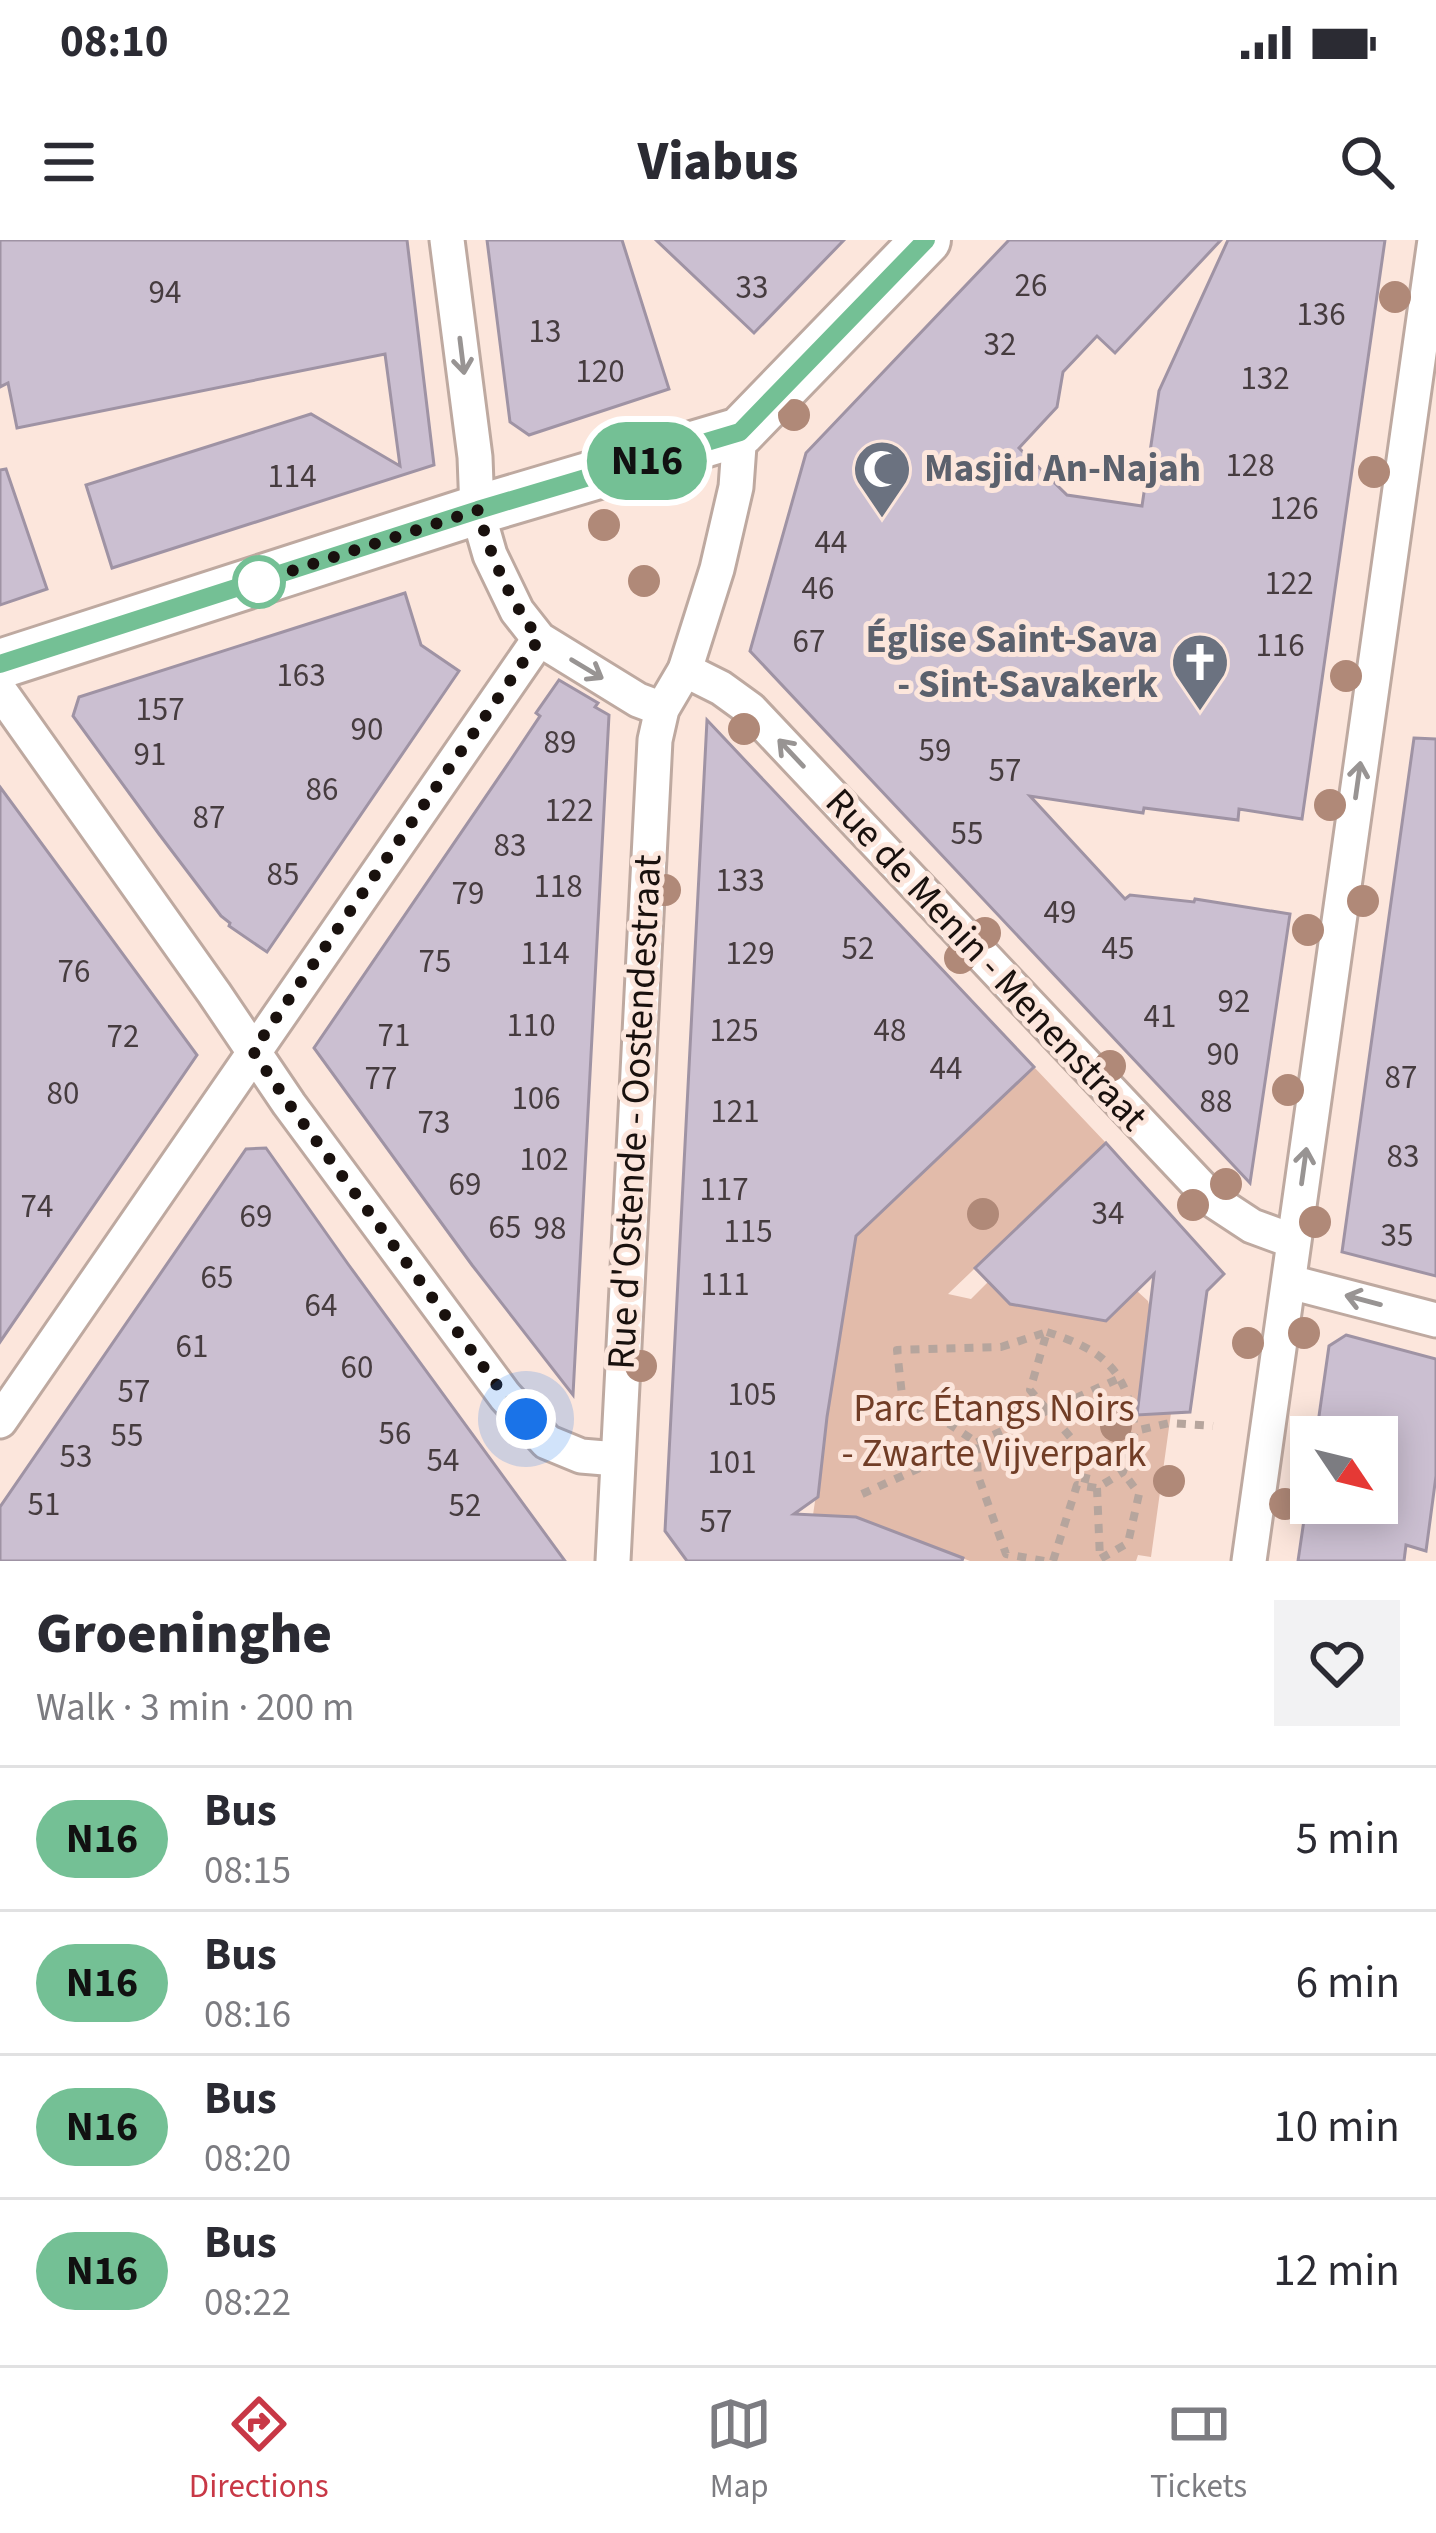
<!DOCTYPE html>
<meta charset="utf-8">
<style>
:root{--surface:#fff;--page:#f2f2f3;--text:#2b2b33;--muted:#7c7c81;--line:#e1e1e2;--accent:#c83846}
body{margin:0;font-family:"Source Sans 3",sans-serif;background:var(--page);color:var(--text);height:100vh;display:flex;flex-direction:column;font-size:45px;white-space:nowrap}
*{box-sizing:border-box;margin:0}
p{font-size:39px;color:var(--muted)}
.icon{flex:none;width:66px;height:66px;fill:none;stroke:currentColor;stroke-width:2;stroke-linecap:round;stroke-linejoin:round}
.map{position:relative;height:1321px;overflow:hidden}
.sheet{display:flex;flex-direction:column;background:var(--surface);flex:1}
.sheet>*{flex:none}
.badge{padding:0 24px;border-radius:39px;font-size:42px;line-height:78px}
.needle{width:78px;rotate:125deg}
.tools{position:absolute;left:1290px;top:1176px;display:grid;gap:24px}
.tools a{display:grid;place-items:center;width:108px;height:108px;border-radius:0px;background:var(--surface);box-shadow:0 6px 30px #0003;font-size:60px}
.you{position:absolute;width:60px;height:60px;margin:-30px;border:9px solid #fff;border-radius:50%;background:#1a73e8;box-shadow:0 0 0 18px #1a73e833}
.map>.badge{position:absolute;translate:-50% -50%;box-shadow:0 0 0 6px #fff}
.round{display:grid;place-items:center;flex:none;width:126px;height:126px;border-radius:0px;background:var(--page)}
.summary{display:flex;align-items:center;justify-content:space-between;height:204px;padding:0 36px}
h1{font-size:57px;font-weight:800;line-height:90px}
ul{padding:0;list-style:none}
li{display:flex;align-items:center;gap:36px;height:144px;padding:0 36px;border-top:3px solid var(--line)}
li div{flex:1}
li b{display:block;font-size:45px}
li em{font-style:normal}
li .badge{min-width:132px;font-weight:700;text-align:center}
.status{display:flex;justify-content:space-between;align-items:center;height:84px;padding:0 60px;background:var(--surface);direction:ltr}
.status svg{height:33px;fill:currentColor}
header{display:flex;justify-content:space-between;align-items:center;height:156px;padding:0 36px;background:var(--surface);font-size:54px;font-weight:800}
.menu{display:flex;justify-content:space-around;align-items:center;height:168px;border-top:3px solid var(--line);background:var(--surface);font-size:33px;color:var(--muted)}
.menu a{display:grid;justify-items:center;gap:6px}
.menu .selected{color:var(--accent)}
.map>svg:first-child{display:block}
.green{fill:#e2bbaa}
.building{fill:#cbbfd1;stroke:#9f93a4;stroke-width:3}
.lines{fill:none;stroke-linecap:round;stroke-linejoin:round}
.street-casing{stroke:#bea9a0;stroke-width:39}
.secondary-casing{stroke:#bea9a0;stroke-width:54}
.path{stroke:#b6a59d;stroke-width:8;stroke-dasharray:9 9;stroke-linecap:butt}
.street{stroke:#fff;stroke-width:33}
.secondary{stroke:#fff;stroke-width:48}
.tree{fill:#b08978}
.oneway{stroke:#989493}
.line-casing{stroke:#fff;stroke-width:27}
.line{stroke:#74c095;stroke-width:18}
.walk{stroke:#19110e;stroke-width:12;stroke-dasharray:0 21.6}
.stop-dot{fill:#fff;stroke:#74c095;stroke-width:6}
.labels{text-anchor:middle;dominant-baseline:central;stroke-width:10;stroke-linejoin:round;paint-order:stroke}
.number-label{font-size:33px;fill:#463c3f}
.worship-label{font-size:39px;font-weight:bold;fill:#5b616d;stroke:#fce6dc;text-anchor:start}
.street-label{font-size:39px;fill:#19110e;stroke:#fce6dc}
.park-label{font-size:39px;fill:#713d26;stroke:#fce6dc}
</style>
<div class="status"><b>08:10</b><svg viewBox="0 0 49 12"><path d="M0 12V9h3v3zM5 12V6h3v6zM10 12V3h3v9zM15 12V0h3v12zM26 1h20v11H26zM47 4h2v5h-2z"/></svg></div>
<header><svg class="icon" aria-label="menu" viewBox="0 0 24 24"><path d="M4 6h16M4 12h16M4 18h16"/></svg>Viabus<svg class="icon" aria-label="search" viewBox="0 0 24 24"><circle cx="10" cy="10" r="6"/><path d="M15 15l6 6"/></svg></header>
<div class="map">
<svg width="1436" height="1321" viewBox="0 0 1436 1321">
<rect width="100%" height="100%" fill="#fce6dc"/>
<!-- green -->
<polygon class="green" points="1034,827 1106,903 948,1054 971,1059 988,1042 1010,1064 1104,1080 1137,1051 1148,1061 1150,1068 1138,1174 1171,1173 1151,1317 1138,1315 1136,1321 970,1321 856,1277 813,1275 851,1013 856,996"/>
<!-- building -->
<g class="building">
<polygon points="0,0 407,0 434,225 112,328 86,245 311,174 400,226 385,114 17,188 8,143 0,147"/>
<polygon points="487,0 622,0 669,149 529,195 510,182"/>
<polygon points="656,0 844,0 754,93"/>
<polygon points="1009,0 1221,0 1115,113 1097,96 1063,132 1057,167 1019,208 1067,255 1142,266 1159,151 1228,0 1385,0 1302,579 1239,569 1238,580 1144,568 1143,573 1030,556 1125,659 1130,655 1194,662 1195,659 1290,674 1250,943 750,411 806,213"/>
<polygon points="6,229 47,349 0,365 0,230"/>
<polygon points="405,353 421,405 459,431 267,712 229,686 230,683 221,676 159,594 73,476 79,457"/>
<polygon points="559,440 598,463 595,467 609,475 573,1155 472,1025 314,808 510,521 540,476 536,473"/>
<polygon points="707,480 1034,827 856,996 827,1177 818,1257 794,1274 856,1277 963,1318 962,1321 687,1321 665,1291"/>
<polygon points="1414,498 1436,499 1436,1036 1342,1012"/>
<polygon points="0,547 197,815 0,1102"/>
<polygon points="1106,903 1224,1034 1207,1051 1190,1172 1137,1175 1154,1034 1106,1081 1010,1064 975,1028"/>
<polygon points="266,908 348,1024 565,1321 0,1321 0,1267 246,909"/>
<polygon points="1346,1095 1436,1119 1436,1236 1426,1311 1406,1305 1404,1321 1298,1321 1311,1232 1311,1263 1377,1263 1377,1197 1316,1197 1329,1106"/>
</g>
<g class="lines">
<!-- street casing -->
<g class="street-casing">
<g id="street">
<polyline points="447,0 475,217 477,270 490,315 517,371 539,399 638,460 662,469"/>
<polyline points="685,430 721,448 750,469 1214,961 1252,986 1293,1001"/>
<polyline points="0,451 214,753 289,864 505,1156 547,1202 581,1216 617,1219"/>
<polyline points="1290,1042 1436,1080"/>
<polyline points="0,1181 539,399"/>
<polyline points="613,1321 655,500 662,469 685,430 717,329 736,247 740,192"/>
<polyline points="1249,1321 1435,0"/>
</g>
</g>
<!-- secondary casing -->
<g class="secondary-casing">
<polyline id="secondary" points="0,424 477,270 740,192 926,0"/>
</g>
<!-- path -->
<g class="path">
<path d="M1047 1092C1104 1110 1128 1131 1135 1191"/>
<polyline points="1097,1248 1100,1319 1128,1303 1139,1254 1123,1232"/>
<polyline points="862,1254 1120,1138"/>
<polyline points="1044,1321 1006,1314 978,1236 976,1202 949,1184 903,1164 897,1110 1001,1107 1047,1092 1030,1150 1090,1220 1084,1245"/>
<polyline points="1053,1321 1077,1245 1097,1248 1123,1232 1135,1191 1170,1183 1213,1186"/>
</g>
<!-- street -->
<use href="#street" class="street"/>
<!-- secondary -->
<use href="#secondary" class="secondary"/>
</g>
<!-- trees -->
<g class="tree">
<circle cx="1395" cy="57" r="16"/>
<circle cx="794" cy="175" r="16"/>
<circle cx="1374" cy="232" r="16"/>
<circle cx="604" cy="285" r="16"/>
<circle cx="644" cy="341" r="16"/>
<circle cx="1346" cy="436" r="16"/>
<circle cx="744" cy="489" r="16"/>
<circle cx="1330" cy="565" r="16"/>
<circle cx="665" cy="650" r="16"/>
<circle cx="1363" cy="661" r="16"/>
<circle cx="1308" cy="690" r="16"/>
<circle cx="985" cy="693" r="16"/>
<circle cx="960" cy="718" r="16"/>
<circle cx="1110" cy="826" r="16"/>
<circle cx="1288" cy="850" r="16"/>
<circle cx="1226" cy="944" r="16"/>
<circle cx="1193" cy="965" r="16"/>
<circle cx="983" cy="974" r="16"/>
<circle cx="1315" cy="982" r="16"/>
<circle cx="1304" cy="1093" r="16"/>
<circle cx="1248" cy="1103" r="16"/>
<circle cx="641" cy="1126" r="16"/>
<circle cx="1116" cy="1186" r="16"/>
<circle cx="1169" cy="1241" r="16"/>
<circle cx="1285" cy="1264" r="16"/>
</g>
<!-- one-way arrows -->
<defs><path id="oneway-shaft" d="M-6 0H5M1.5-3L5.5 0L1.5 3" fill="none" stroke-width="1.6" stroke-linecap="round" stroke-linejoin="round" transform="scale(3)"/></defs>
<g class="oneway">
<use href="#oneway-shaft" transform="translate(462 116) rotate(83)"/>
<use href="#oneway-shaft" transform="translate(587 429) rotate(31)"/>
<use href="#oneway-shaft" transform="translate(791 513) rotate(-133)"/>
<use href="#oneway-shaft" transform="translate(1358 540) rotate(-82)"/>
<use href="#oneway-shaft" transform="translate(1304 926) rotate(-82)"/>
<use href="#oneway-shaft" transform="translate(1363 1060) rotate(-165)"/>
</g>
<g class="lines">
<!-- line casing -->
<g class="line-casing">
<polyline id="line" points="0,424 478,270 740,192 926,0"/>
</g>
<!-- line -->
<use href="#line" class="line"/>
<!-- walk -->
<path class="walk" d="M259 342 245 346 478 270C491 318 509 359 539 399L253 811 289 864 505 1156 526 1179"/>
</g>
<!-- icons -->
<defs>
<g id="mosque-pin" transform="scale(3)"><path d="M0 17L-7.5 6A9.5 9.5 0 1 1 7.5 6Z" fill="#6b7280" stroke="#fce6dc"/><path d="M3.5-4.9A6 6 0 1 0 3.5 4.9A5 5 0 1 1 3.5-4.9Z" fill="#fff"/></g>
<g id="church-pin" transform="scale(3)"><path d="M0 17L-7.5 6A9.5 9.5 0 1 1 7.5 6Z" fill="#6b7280" stroke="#fce6dc"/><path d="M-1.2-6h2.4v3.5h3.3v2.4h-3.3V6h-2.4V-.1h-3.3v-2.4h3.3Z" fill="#fff"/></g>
</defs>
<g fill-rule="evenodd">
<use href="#mosque-pin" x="882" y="229"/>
<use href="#church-pin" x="1200" y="422"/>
</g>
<!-- markers -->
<circle class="stop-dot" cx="259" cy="342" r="24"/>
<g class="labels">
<!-- number labels -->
<g class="number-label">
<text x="1031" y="45">26</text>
<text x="752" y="47">33</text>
<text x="165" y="52">94</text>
<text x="1321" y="74">136</text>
<text x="545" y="91">13</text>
<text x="1000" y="104">32</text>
<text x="600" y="131">120</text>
<text x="1265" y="138">132</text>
<text x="1250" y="225">128</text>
<text x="292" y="236">114</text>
<text x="1294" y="268">126</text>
<text x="831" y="302">44</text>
<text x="1289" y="343">122</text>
<text x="818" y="348">46</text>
<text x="809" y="401">67</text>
<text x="1280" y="405">116</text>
<text x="301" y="435">163</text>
<text x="160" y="469">157</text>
<text x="367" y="489">90</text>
<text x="560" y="502">89</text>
<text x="935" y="510">59</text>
<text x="150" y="514">91</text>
<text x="1005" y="530">57</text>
<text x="322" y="549">86</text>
<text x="569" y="570">122</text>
<text x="209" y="577">87</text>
<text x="967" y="593">55</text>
<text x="510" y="605">83</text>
<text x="283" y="634">85</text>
<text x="740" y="640">133</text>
<text x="558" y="646">118</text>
<text x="468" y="653">79</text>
<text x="1060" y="672">49</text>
<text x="858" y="708">52</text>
<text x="1118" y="708">45</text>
<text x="545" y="713">114</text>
<text x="750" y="713">129</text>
<text x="435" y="721">75</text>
<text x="74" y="731">76</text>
<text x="1234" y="761">92</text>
<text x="1160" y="776">41</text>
<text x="531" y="785">110</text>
<text x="734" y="790">125</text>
<text x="890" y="790">48</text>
<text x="394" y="795">71</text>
<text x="123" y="796">72</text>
<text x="1223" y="814">90</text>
<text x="946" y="828">44</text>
<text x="1401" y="837">87</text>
<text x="381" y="838">77</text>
<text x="63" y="853">80</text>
<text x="536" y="858">106</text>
<text x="1216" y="861">88</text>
<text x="735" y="871">121</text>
<text x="434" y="882">73</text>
<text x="1403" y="916">83</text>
<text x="544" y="919">102</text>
<text x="465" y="944">69</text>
<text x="724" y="949">117</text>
<text x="37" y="966">74</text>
<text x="1108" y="973">34</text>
<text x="256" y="976">69</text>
<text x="505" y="987">65</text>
<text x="550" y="988">98</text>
<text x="748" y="991">115</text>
<text x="1397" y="995">35</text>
<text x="217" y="1037">65</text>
<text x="725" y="1044">111</text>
<text x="321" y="1065">64</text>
<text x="192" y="1106">61</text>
<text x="357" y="1127">60</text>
<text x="134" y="1151">57</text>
<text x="752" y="1154">105</text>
<text x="395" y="1193">56</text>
<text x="127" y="1195">55</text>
<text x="76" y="1216">53</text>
<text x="443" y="1220">54</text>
<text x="732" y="1222">101</text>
<text x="44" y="1264">51</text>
<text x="465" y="1265">52</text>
<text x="716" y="1281">57</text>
</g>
<!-- worship labels -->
<g class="worship-label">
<text x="924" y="229">Masjid An-Najah</text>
<text x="1158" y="400" text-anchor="end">Église Saint-Sava<tspan x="1158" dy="45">- Sint-Savakerk</tspan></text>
</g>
<!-- street labels -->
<g class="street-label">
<text transform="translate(986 720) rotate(47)">Rue de Menin - Menenstraat</text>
<text transform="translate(635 872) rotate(-87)">Rue d'Ostende - Oostendestraat</text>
</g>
<!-- park labels -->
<g class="park-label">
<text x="994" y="1169">Parc Étangs Noirs<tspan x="994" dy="45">- Zwarte Vijverpark</tspan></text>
</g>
</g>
</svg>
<div class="tools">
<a><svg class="needle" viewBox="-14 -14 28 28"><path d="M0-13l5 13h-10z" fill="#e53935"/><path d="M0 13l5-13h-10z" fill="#7c7c81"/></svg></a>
</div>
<div class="you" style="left:526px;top:1179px"></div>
<b class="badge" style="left:647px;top:221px;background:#74c095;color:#111">N16</b>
</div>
<section class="sheet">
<div class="summary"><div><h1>Groeninghe</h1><p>Walk · 3 min · 200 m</p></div><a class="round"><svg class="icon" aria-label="heart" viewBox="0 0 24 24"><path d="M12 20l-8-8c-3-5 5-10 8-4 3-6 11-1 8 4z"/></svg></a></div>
<ul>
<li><span class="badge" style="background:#74c095;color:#111">N16</span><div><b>Bus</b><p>08:15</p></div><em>5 min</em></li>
<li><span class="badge" style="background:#74c095;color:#111">N16</span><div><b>Bus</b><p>08:16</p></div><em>6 min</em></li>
<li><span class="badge" style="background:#74c095;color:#111">N16</span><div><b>Bus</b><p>08:20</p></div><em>10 min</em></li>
<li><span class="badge" style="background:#74c095;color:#111">N16</span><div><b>Bus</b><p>08:22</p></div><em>12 min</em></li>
</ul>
</section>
<nav class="menu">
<a class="selected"><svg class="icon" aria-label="directions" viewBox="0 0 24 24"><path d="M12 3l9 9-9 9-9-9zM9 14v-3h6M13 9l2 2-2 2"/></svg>Directions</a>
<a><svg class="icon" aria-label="map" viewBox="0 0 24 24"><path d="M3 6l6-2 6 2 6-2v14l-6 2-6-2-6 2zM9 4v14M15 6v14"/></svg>Map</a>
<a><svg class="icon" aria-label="tickets" viewBox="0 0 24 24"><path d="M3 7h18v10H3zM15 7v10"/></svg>Tickets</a>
</nav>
